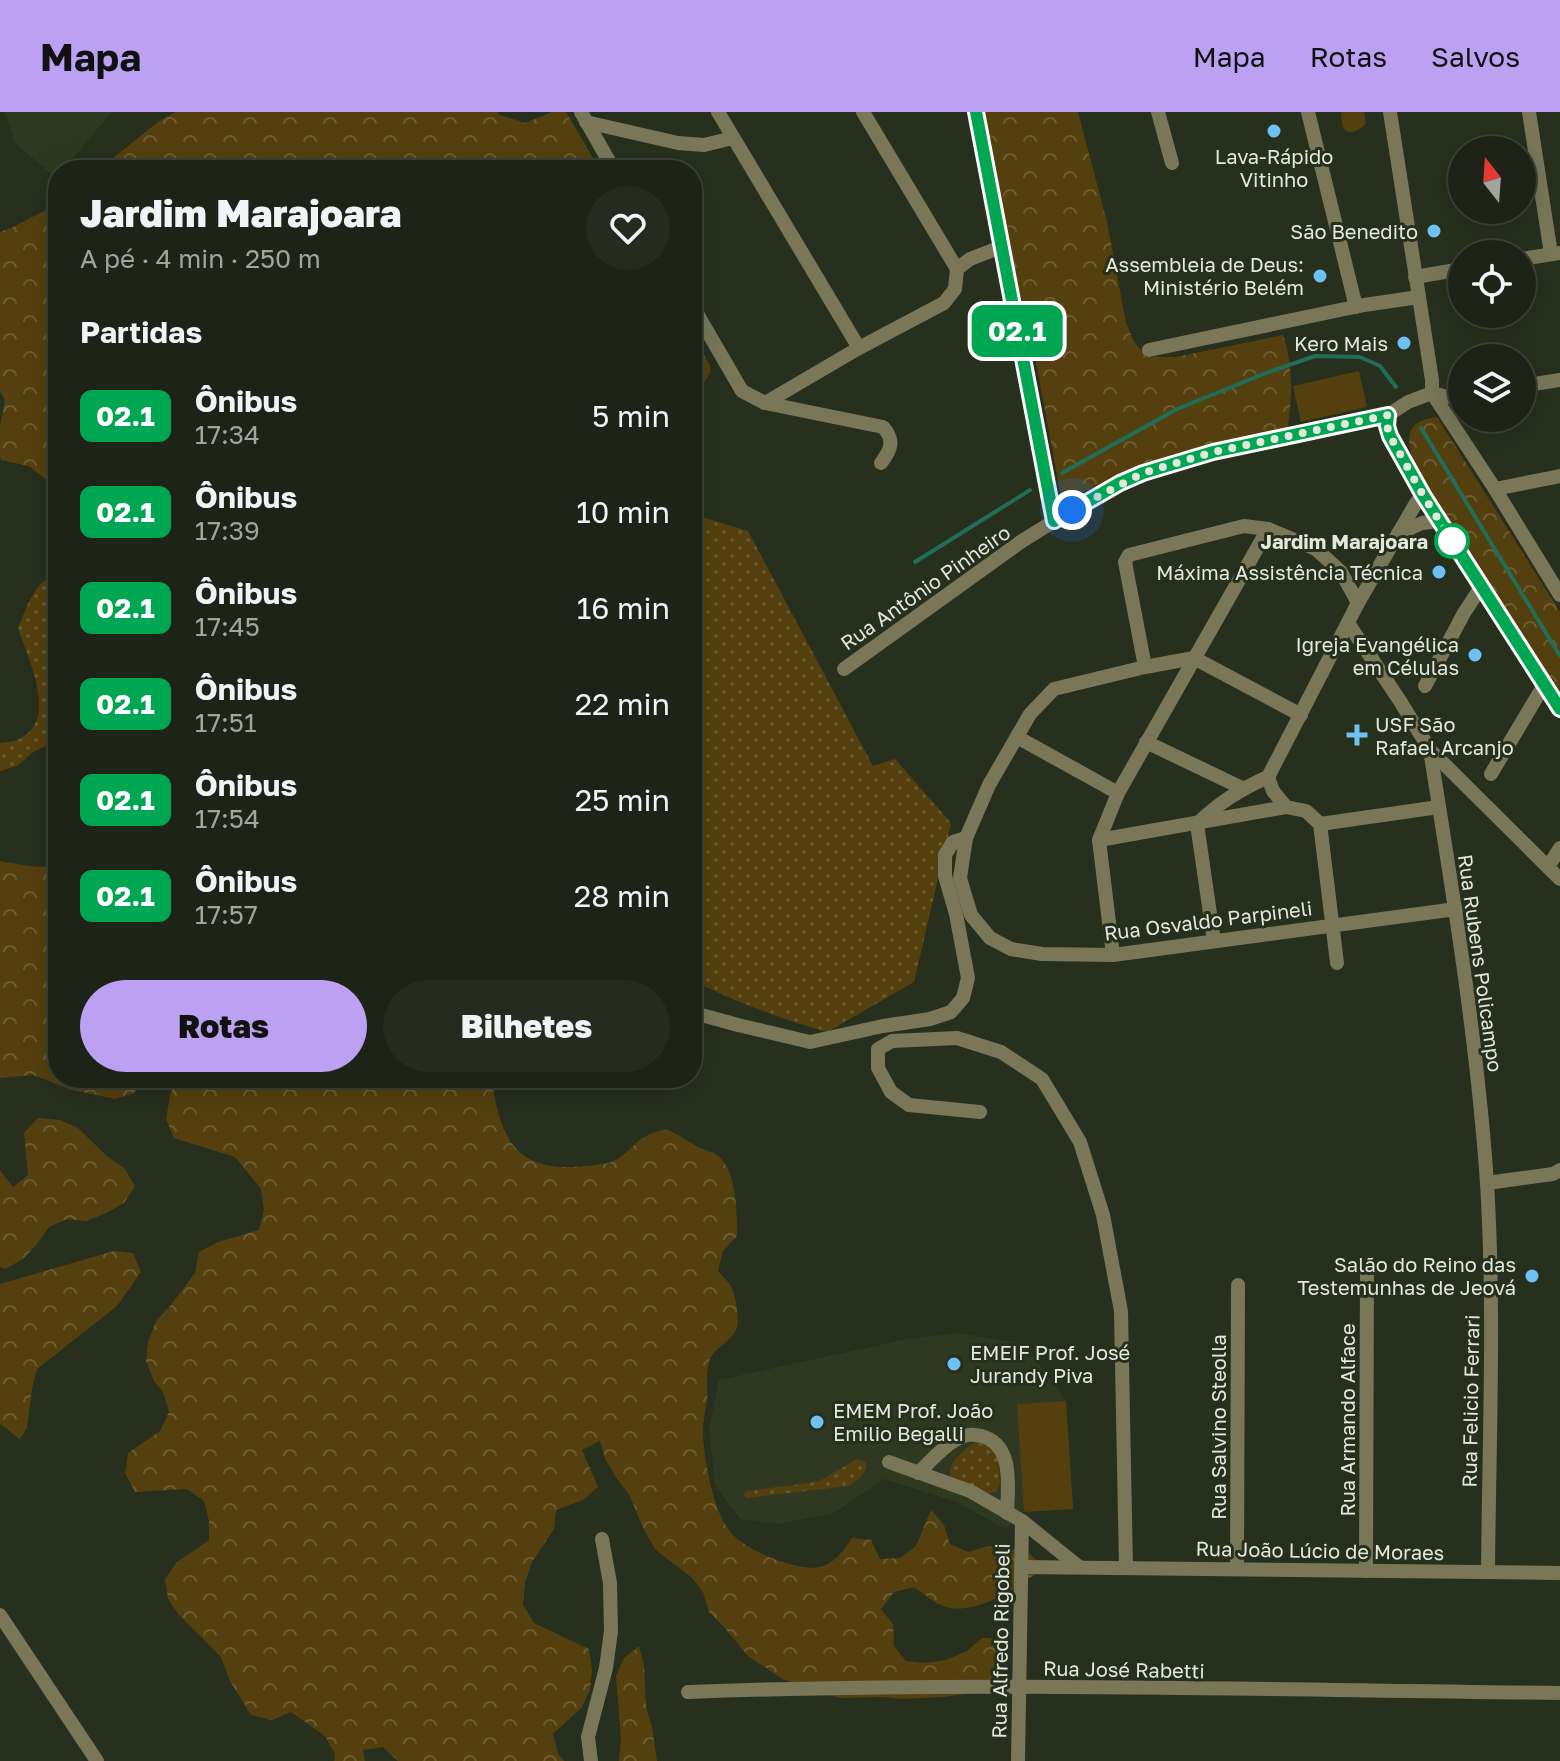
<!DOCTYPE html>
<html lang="pt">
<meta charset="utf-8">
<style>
:root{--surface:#1d2316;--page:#252b1f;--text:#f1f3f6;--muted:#a0a4a1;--line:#3b4035;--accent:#bca0f2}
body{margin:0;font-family:"Golos Text",sans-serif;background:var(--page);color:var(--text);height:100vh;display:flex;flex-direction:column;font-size:30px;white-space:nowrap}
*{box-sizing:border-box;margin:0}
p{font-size:26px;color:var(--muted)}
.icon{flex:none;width:44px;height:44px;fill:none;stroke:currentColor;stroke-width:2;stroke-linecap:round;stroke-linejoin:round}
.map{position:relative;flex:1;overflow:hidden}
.panel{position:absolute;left:48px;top:48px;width:654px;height:928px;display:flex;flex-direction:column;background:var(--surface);border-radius:32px;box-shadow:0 8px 32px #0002,0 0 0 2px var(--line)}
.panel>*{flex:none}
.badge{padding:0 16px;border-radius:12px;font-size:28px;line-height:52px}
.needle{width:52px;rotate:343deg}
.fabs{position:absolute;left:1448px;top:24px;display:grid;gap:16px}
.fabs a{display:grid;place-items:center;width:88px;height:88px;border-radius:50%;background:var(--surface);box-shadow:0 8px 32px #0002,0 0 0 2px var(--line);font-size:40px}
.you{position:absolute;width:40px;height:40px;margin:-20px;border:6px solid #fff;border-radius:50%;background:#1a73e8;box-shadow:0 0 0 12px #1a73e833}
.map>.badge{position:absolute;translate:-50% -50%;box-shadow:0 0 0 4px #fff}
h2{padding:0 32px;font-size:30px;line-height:72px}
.round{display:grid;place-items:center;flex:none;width:84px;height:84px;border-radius:42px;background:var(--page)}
.headline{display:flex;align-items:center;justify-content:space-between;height:136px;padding:0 32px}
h1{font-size:38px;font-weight:800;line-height:60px}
.cta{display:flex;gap:16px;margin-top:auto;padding:16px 32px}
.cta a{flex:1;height:92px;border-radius:48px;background:var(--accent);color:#111;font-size:32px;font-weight:800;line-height:92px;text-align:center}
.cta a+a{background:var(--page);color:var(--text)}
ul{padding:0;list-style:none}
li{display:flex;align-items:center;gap:24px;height:96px;padding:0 32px}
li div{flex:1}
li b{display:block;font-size:30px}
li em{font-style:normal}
li .badge{min-width:88px;font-weight:700;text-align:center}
header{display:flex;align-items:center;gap:48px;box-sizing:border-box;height:112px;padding:0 40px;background:var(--accent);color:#111}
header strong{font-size:38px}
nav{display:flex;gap:44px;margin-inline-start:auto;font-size:28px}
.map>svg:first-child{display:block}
.built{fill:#2f3921}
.grass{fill:url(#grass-dots)}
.forest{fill:url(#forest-crowns)}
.pitch{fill:#54400e}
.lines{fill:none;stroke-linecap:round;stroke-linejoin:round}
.stream{stroke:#206e58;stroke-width:4}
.street{stroke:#797758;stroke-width:14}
.line-casing{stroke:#fff;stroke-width:18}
.line{stroke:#00a651;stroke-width:12}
.walk{stroke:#e2e8dc;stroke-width:8;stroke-dasharray:0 14.4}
.poi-dot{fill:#6dc2f3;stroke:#272f1d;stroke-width:3}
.stop-dot{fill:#fff;stroke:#00a651;stroke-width:4}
.labels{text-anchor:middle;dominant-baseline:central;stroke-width:6;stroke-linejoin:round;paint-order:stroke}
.poi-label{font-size:20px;fill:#e2e8dc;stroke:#272f1d;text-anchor:end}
.stop-label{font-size:20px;font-weight:bold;fill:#e2e8dc;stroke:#272f1d;text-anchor:end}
.street-label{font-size:20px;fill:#e2e8dc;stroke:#272f1d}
</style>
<header>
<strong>Mapa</strong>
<nav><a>Mapa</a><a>Rotas</a><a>Salvos</a></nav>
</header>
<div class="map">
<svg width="1560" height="1649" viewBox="0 0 1560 1649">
<defs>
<pattern id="grass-dots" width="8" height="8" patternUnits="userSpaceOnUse" patternTransform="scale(2)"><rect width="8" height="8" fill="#54400e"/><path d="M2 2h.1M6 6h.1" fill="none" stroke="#6c5c30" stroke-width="1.8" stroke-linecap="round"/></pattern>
<pattern id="forest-crowns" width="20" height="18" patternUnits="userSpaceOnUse" patternTransform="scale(2)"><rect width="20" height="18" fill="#54400e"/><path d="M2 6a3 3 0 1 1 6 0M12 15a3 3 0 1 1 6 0" fill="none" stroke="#6c5c30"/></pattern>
</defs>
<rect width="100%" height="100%" fill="#272f1d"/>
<!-- built -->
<g class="built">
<polygon points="5,0 112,0 63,58 58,58 58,63 56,66 15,31"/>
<polygon points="959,1221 1024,1232 1066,1289 1073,1397 1025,1400 1006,1417 954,1389 884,1367 834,1401 778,1412 740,1407 715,1373 709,1317 719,1268 907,1227"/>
</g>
<!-- grass -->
<g class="grass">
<path d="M692 402 748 419 873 654 895 647 951 711 914 870 827 920C779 906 737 891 692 868Z"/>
<path d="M58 463V627L32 641 17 654 0 659V631C6 630 14 630 19 627 60 608 27 545 18 516 27 496 34 467 58 463Z"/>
<path d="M974 1331 987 1332 998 1345 1000 1371 996 1379 988 1382 950 1365C948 1352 963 1337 974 1331Z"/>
<polygon points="857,1347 866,1351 866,1357 859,1367 848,1374 747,1386 743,1383 746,1379 809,1371 821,1368"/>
</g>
<!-- forest -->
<g class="forest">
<polygon points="175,0 497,0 500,3 525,11 552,0 566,0 600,58 98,58 158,10"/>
<path d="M985 0H1078L1107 110 1126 211 1134 230 1147 245H1176L1283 223C1293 253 1293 287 1287 319L1143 352 1062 390 1032 229 1008 135Z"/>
<polygon points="58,92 58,376 28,354 1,348 0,344 0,315 5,288 0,279 0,120 11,116"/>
<polygon points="692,221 710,254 710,261 699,279 697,289 692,294"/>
<path d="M1437 305 1560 500V585L1413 350C1406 323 1406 309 1437 305Z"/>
<path d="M0 749C19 752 39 758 58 753V966H145L134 981 115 987 72 978 33 963 0 966Z"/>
<path d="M176 966H491C500 1018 510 1057 571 1055 586 1054 600 1054 614 1049 627 1043 636 1028 648 1023 654 1020 661 1019 666 1017 679 1023 689 1030 700 1036 706 1039 714 1040 718 1044 737 1059 737 1103 737 1124L723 1139 718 1159C722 1164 727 1168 730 1173 735 1181 740 1206 737 1215 733 1229 715 1235 710 1247 705 1261 708 1275 707 1289 705 1301 702 1314 703 1325 705 1352 714 1404 733 1423 750 1439 776 1449 798 1454 826 1461 838 1447 852 1426L871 1428 880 1447 900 1446 916 1434 931 1398 944 1413 950 1432 968 1440 988 1434 1009 1436 1029 1441 1044 1455C1022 1474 977 1504 946 1495 934 1491 924 1482 914 1475L894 1480 881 1497 893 1512 894 1534 906 1549 926 1551 946 1548 967 1539 982 1526H1003L1007 1546 1002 1566 984 1577 964 1582 944 1585 902 1587 882 1585 840 1586 800 1574 781 1566 748 1544 723 1514 709 1500 703 1480 691 1465 656 1438 645 1420 629 1382 617 1367 606 1349 600 1329 582 1338 598 1375 583 1388 556 1398 554 1417 532 1450 525 1471 523 1493 534 1511 589 1537 592 1558 590 1577 582 1595 553 1622 558 1642 564 1649H398L383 1635 363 1638 365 1649H334L335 1642 325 1624 291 1600 272 1608 251 1603 230 1569 221 1545 179 1503 168 1487 165 1467 177 1450 209 1428V1409L204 1389 187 1377 135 1380 125 1361 128 1341 160 1319 169 1300 163 1280 154 1269 146 1249 148 1230 156 1209 170 1194 195 1161 199 1140 218 1130 259 1118 264 1098 261 1077 235 1045 174 1026 166 1007 170 984Z"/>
<polygon points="38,1006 60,1008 78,1016 108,1045 124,1056 135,1074 124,1091 106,1101 87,1109 67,1107 49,1115 37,1132 23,1147 5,1157 0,1155 0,1057 1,1060 13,1075 28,1063 24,1021"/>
<polygon points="114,1139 133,1141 141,1160 117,1194 37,1257 32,1277 27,1316 20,1327 0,1312 0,1172"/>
<polygon points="639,1534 644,1553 646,1595 652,1615 657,1649 619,1649 621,1627 616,1564 624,1546"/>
</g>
<!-- pitch -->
<g class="pitch">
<path d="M1341 0H1364L1366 11C1362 16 1352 24 1345 18 1341 14 1342 5 1341 0Z"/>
<polygon points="1359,259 1367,295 1301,310 1293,274"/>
<polygon points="1066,1289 1073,1397 1024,1400 1017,1292"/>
</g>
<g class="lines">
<!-- stream -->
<g class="stream">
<polyline points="1421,316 1560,544"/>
<polyline points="1062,361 1177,297 1266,261 1315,244 1360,245 1380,254 1396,275"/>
<polyline points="915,450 1030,378"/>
</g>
<!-- street -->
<g class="street">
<polyline points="581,0 614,58"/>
<polyline points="718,0 859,236"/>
<polyline points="863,0 957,157"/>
<polyline points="976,0 1054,409"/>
<polyline points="1158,0 1172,51"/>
<polyline points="1308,0 1356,195"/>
<polyline points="1390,0 1432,268 1432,281 1495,377 1560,483"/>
<polyline points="1529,0 1551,142"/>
<polyline points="586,10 678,31 704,33 733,26"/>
<polyline points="1522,147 1560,141"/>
<polyline points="1415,165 1462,157"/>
<path d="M692 193 742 279 765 291 883 315C895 328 891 338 881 351"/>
<polyline points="1149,238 1364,193 1419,185"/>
<polyline points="1522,274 1560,268"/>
<polyline points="765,291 859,236 944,191 955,177 957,157 970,147 1001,135"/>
<polyline points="1388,303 1387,314 1390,324 1423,383 1560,597"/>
<polyline points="1495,377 1560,364"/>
<polyline points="1398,422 1422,411 1439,409"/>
<polyline points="1348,511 1400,589 1430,638 1560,767"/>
<polyline points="1194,546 1145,555 1054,577 1030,602 989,673 966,726 960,766 971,803 990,826 1011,837 1042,842 1113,843 1456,797"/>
<polyline points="1194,546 1301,603"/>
<polyline points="1145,555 1125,450 1129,443 1244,414 1268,417 1316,437 1341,460 1358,491"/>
<polyline points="844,557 1022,429 1072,398 1120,371 1143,361 1213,340 1388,303 1408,290 1432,281 1448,285 1462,283"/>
<polyline points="1425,574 1464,501 1481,475"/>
<polyline points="1017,625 1118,681"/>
<polyline points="1146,630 1242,676"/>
<path d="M1430 638C1453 782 1477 926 1487 1071 1495 1201 1489 1331 1488 1460"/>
<polyline points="1491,662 1544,573"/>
<polyline points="1268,665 1273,679 1286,695"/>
<polyline points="1320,712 1439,695"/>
<polyline points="1099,728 1286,695 1306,699 1320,712 1337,851"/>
<polyline points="1548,755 1560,736"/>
<path d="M1214 829 1197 712C1220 690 1239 678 1268 665L1358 491 1416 391 1423 383"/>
<polyline points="1113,843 1099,728 1118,681 1268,417"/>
<polyline points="692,897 698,902 738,913 810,930 883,914 930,907 951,900 963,886 968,866 956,802 945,764 945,743 953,730 966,726"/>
<polyline points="980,1000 909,993 891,980 878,956 878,937 892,929 957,926 1001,940 1042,967 1080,1030 1103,1103 1121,1199 1126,1456"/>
<polyline points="1487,1071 1553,1062 1560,1058"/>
<polyline points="889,1350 970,1379 1022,1409 1079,1455"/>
<path d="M918 1361C932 1348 949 1327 968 1323 973 1322 976 1323 981 1324 1014 1332 1008 1374 1007 1401"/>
<polyline points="1021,1455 1560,1461"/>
<polyline points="1237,1457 1238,1173"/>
<polyline points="1366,1459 1367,1157"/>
<polyline points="0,1503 97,1649"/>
<path d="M688 1580C978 1569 1269 1578 1560 1581"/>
<polyline points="591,1649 588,1625 606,1556 611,1519 610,1471 602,1427"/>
<polyline points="1018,1649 1022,1409"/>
</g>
</g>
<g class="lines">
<!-- line casing -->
<g class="line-casing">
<polyline id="line" points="976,0 1054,409 1120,371 1143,361 1213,340 1388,303 1387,314 1390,324 1423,383 1560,597"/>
</g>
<!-- line -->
<use href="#line" class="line"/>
<!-- walk -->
<polyline class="walk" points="1072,398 1143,361 1213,340 1388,303 1387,314 1390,324 1423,383 1452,429"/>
</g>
<!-- markers -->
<g class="poi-dot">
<circle cx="1274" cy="19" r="8"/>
<circle cx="1434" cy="119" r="8"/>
<circle cx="1320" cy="164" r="8"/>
<circle cx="1404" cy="231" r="8"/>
<circle cx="1439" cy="460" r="8"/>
<circle cx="1475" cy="543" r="8"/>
<path d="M1353 611h8v8h8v8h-8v8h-8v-8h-8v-8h8z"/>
<circle cx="1532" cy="1164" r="8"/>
<circle cx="954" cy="1252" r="8"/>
<circle cx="817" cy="1310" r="8"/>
</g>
<circle class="stop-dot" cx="1452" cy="429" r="16"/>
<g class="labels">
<!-- poi labels -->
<g class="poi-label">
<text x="1274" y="44" text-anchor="middle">Lava-Rápido<tspan x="1274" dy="23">Vitinho</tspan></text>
<text x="1418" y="119">São Benedito</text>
<text x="1304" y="152">Assembleia de Deus:<tspan x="1304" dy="23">Ministério Belém</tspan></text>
<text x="1388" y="231">Kero Mais</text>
<text x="1423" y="460">Máxima Assistência Técnica</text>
<text x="1459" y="532">Igreja Evangélica<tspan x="1459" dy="23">em Células</tspan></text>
<text x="1375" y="612" text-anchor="start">USF São<tspan x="1375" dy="23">Rafael Arcanjo</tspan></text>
<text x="1516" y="1152">Salão do Reino das<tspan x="1516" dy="23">Testemunhas de Jeová</tspan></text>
<text x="970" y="1240" text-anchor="start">EMEIF Prof. José<tspan x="970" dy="23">Jurandy Piva</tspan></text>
<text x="833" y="1298" text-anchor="start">EMEM Prof. João<tspan x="833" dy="23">Emilio Begalli</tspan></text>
</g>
<!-- stop labels -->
<g class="stop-label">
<text x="1428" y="429">Jardim Marajoara</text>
</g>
<!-- street labels -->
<g class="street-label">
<text transform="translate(925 475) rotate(-35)">Rua Antônio Pinheiro</text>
<text transform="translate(1208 808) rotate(-7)">Rua Osvaldo Parpineli</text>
<text transform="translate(1481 851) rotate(82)">Rua Rubens Policampo</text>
<text transform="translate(1470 1289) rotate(-89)">Rua Felicio Ferrari</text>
<text transform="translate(1347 1308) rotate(-90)">Rua Armando Alface</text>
<text transform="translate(1218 1315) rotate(-90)">Rua Salvino Steolla</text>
<text transform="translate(1320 1438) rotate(1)">Rua João Lúcio de Moraes</text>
<text transform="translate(1000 1529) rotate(-89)">Rua Alfredo Rigobeli</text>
<text transform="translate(1124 1557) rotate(1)">Rua José Rabetti</text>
</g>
</g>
</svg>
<div class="fabs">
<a><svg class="needle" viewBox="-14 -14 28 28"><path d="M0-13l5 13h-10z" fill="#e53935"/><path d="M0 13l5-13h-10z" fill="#a0a4a1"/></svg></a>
<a><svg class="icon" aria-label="locate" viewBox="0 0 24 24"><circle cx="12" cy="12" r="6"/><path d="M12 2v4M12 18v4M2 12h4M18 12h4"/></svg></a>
<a><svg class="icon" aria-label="layers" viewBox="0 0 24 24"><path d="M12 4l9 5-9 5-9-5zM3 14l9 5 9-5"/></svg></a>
</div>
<div class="you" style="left:1072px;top:398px"></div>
<b class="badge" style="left:1017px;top:219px;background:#00a651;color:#fff">02.1</b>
<section class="panel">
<div class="headline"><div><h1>Jardim Marajoara</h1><p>A pé · 4 min · 250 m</p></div><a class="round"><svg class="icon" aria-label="heart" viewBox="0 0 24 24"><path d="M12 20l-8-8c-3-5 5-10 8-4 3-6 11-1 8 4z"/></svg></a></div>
<h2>Partidas</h2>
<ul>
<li><span class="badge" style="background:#00a651;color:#fff">02.1</span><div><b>Ônibus</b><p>17:34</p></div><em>5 min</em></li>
<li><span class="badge" style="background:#00a651;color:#fff">02.1</span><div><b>Ônibus</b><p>17:39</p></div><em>10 min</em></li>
<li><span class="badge" style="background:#00a651;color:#fff">02.1</span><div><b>Ônibus</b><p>17:45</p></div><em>16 min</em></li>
<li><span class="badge" style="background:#00a651;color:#fff">02.1</span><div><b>Ônibus</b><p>17:51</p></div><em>22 min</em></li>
<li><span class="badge" style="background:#00a651;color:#fff">02.1</span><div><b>Ônibus</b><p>17:54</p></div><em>25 min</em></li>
<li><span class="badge" style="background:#00a651;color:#fff">02.1</span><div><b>Ônibus</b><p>17:57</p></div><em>28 min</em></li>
</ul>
<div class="cta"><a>Rotas</a><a>Bilhetes</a></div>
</section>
</div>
